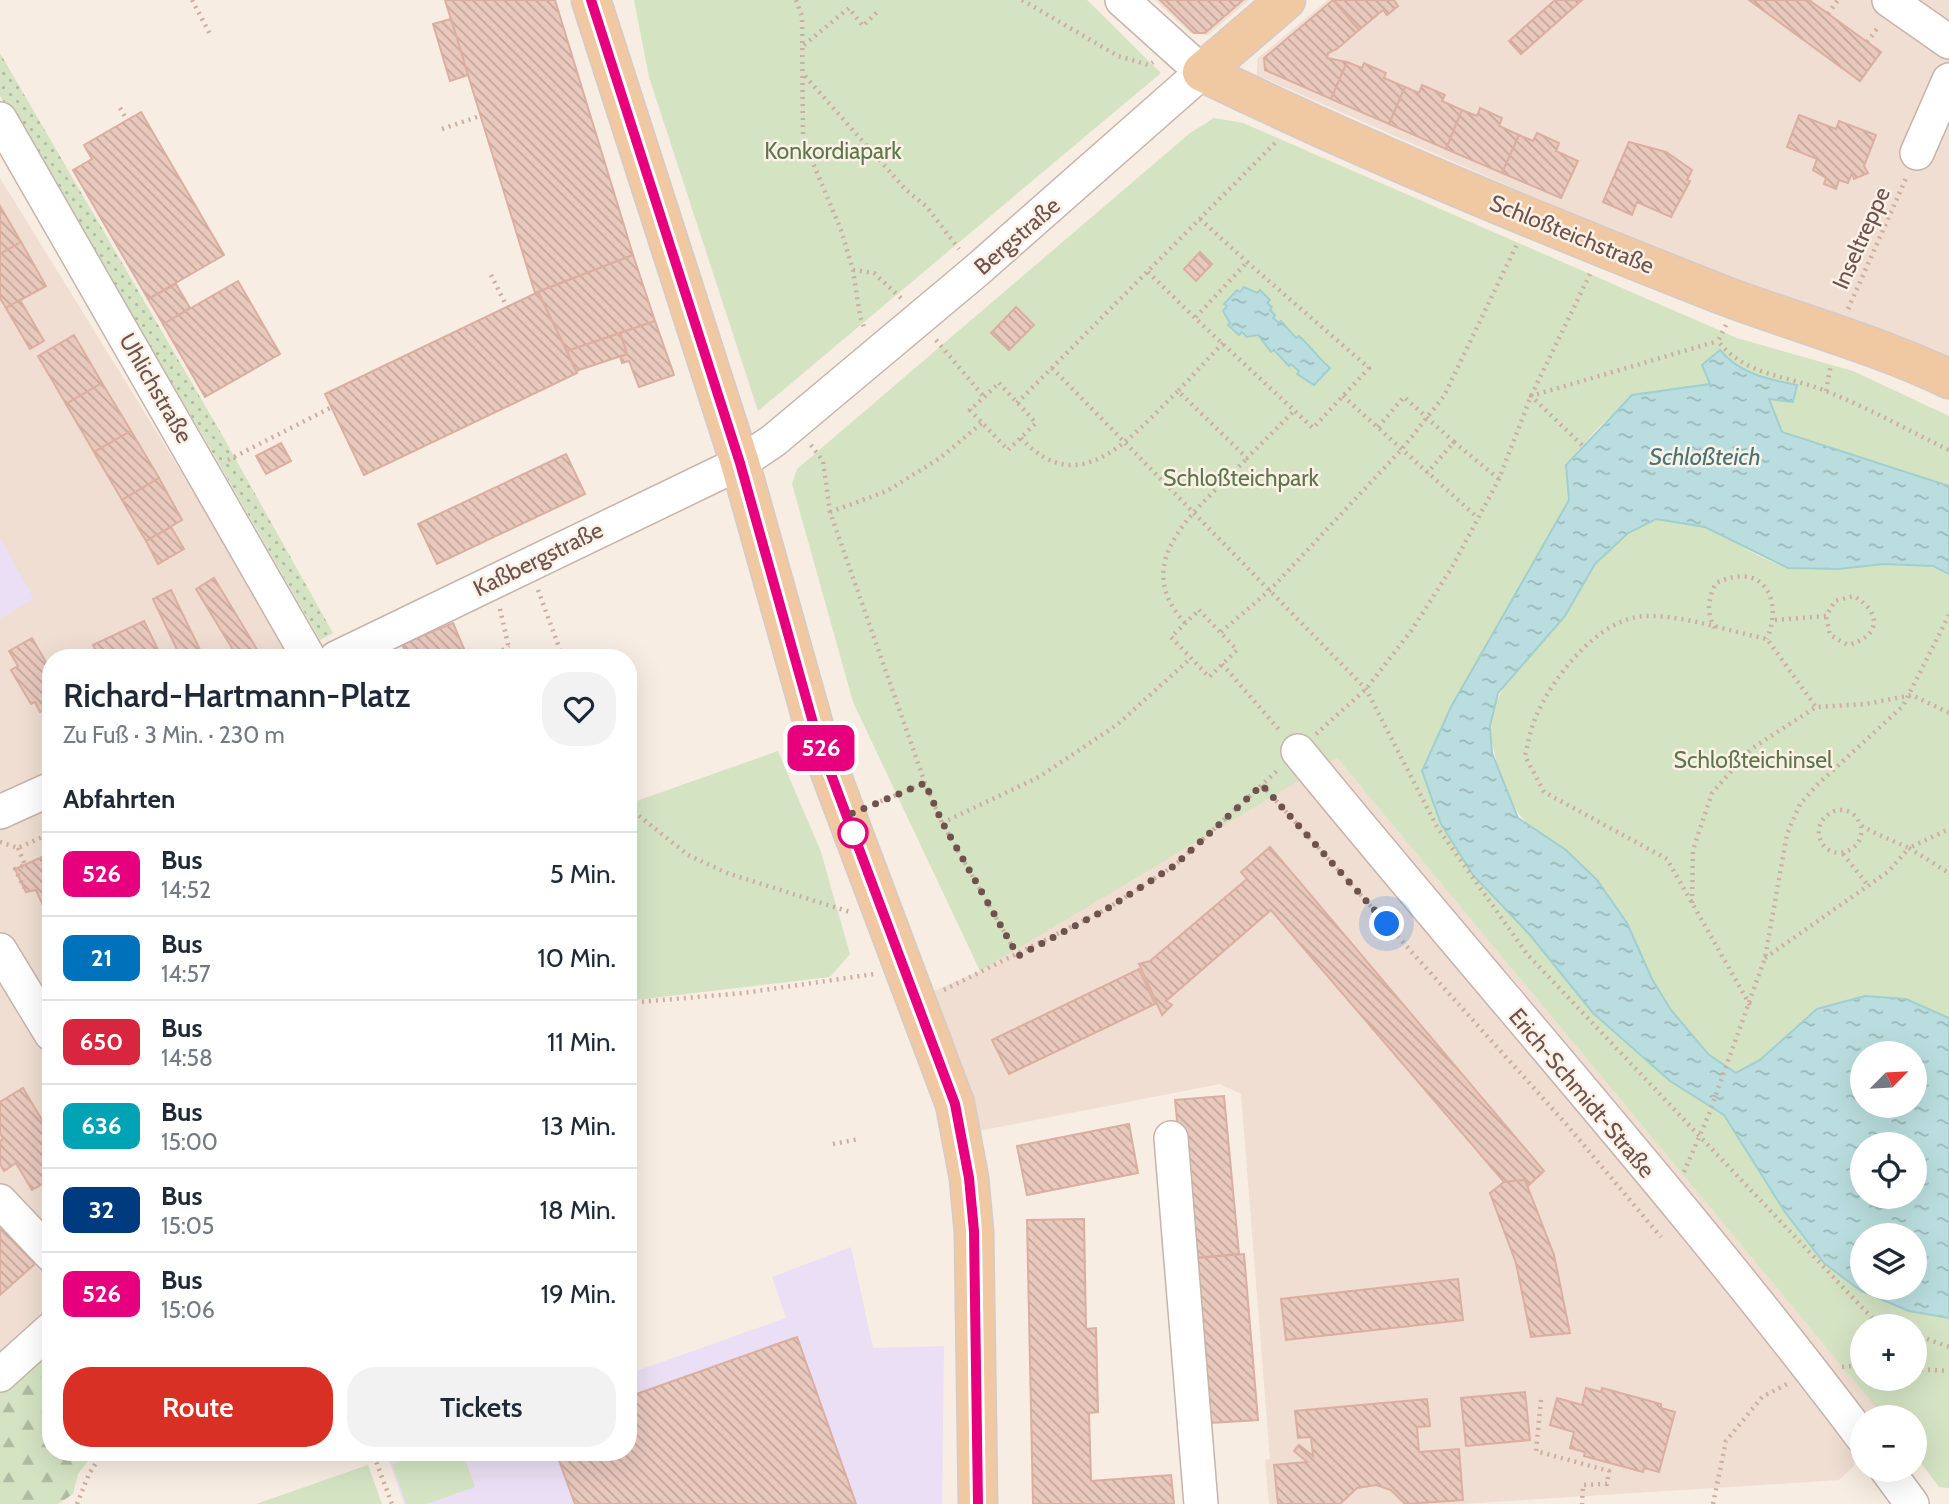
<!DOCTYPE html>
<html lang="de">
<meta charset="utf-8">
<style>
:root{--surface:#fff;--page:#f2f2f3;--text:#1f2937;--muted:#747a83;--line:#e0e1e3;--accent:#d93025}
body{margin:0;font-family:Cabin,sans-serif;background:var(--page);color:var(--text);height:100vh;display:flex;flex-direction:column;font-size:26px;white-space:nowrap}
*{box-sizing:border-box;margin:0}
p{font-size:23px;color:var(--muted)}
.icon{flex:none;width:38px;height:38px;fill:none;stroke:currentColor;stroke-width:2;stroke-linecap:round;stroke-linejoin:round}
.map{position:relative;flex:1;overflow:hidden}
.details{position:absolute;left:42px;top:649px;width:595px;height:812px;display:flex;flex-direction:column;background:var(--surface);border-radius:28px;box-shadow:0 7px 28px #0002}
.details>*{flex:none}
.badge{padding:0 14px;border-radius:10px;font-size:24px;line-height:46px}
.needle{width:46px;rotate:66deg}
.buttons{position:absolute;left:1850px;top:1041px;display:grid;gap:14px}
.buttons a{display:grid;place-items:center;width:77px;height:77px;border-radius:50%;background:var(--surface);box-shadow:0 7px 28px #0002;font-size:35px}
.you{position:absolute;width:35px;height:35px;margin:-18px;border:5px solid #fff;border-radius:50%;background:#1a73e8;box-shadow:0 0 0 10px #1a73e833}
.map>.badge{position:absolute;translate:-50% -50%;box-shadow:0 0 0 4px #fff}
h2{padding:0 21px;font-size:26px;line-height:63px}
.round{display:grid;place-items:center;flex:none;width:74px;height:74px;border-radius:28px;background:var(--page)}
.headline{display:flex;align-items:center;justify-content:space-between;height:119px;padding:0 21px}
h1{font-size:33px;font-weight:600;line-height:52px}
.primary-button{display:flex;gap:14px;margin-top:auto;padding:14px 21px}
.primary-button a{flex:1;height:80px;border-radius:28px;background:var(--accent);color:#fff;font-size:28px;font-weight:600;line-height:80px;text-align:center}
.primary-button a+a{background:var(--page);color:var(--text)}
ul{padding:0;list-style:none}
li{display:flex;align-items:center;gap:21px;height:84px;padding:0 21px;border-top:2px solid var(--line)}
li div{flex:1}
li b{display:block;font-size:26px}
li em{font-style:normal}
li .badge{min-width:77px;font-weight:700;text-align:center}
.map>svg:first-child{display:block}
.residential{fill:#efded1}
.education{fill:#eadff4}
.grass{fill:url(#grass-dots)}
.forest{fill:url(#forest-firs)}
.green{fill:#d4e4c3;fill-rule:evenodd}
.water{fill:url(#water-ripples);stroke:#a1cecf;stroke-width:2;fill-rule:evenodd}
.building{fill:url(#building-back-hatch);stroke:#dbaea0;stroke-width:2}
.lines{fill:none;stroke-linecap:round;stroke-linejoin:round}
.minor-casing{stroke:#c7b4ab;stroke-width:36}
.major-casing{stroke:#d3cbc9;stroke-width:41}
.path{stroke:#ceada1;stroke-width:4.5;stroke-dasharray:2 5;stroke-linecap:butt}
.minor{stroke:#fff;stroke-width:33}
.major{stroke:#f0c8a2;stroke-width:38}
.line-casing{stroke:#fff;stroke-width:16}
.line{stroke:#e6007e;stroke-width:10}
.walk{stroke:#6d534c;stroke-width:7;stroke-dasharray:0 12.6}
.stop-dot{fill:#fff;stroke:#e6007e;stroke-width:3.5}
.labels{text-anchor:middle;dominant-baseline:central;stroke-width:5;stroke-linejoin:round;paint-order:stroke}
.park-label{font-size:23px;fill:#5c7749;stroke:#fcf1e7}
.street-label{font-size:23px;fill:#6d534c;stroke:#fcf1e7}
.water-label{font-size:24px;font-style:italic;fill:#467577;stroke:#fcf1e7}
</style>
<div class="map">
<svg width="1949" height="1504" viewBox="0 0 1949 1504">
<defs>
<pattern id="grass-dots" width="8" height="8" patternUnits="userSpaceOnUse" patternTransform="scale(1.75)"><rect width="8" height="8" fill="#d4e4c3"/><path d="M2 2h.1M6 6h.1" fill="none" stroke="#b0bba1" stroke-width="1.8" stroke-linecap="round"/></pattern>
<pattern id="forest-firs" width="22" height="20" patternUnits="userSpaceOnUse" patternTransform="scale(1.75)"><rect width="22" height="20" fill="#d4e4c3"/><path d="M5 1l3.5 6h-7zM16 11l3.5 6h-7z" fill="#b0bba1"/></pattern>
<pattern id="water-ripples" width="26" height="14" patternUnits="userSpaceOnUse" patternTransform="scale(1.75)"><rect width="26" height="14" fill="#badedf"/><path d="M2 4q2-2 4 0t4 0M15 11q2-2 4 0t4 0" fill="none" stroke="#9bb7b7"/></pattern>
<pattern id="building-back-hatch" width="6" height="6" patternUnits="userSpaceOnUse" patternTransform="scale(1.75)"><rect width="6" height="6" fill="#eac9bd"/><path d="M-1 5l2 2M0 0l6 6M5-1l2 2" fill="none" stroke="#c2a69c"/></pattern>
</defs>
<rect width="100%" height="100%" fill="#f8ede2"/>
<!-- residential -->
<g class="residential">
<polygon points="1155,0 1249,0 1208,35 1190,33"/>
<polygon points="1328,0 1949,0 1949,365 1846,319 1647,247 1257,75 1257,59"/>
<polygon points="0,178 296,658 51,658 51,1342 0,1389"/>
<polygon points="1336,757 1884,1417 1862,1418 1854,1466 1839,1480 1463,1504 1269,1504 1265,1460 1270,1459 1241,1094 1220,1084 968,1133 922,996 980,971"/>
</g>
<!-- education -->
<g class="education">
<polygon points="0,537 34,599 0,619"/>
<polygon points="851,1247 873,1348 944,1346 942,1504 404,1504 388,1458 404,1452 628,1452 628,1374 786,1318 772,1277"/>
</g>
<!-- grass -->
<polygon class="grass" points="0,53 221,433 333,633 320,640 206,441 0,96"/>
<!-- forest -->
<polygon class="forest" points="51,1342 51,1452 94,1453 78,1474 73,1494 58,1504 0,1504 0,1389"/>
<!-- green -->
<g class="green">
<polygon points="634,0 1087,0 1161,73 758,411 649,77"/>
<path d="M1214 118 1243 123 1737 338 1853 371 1949 416V486L1782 432 1769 398 1796 385C1767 379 1740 374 1720 351L1710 384 1632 395 1598 428 1566 465 1569 500 1451 707 1473 875 1530 935 1593 1013 1670 1081 1724 1115 1824 1263 1861 1291 1909 1311 1949 1318V1488L1939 1487 1915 1455 1914 1418 1884 1417 1337 758 980 971 853 702 792 484 797 469 1190 133ZM1862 1326H1914V1379H1862Z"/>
<path d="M1656 519C1673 522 1693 522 1709 529 1730 539 1770 565 1791 568 1842 575 1902 549 1949 574V1018L1906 999 1864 996 1817 1009 1760 1060 1736 1074 1708 1054 1671 1010 1652 979 1537 832C1516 816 1513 804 1503 779 1469 697 1516 677 1563 618 1575 603 1582 584 1593 567 1607 545 1633 530 1656 519Z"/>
<polygon points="778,751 821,852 850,954 830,977 628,1001 628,804"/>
<polygon points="425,1452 463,1453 475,1487 426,1504 406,1504 392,1464"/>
<polygon points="368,1465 382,1504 256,1504"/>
</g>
<!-- water -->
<g class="water">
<path d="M1244 287 1257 293 1260 290 1270 300 1267 303 1272 307 1270 310 1275 315 1273 318 1279 323 1281 321 1296 338 1299 336C1312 348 1317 357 1330 368L1314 385 1297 374 1299 371 1291 364 1289 366 1274 350 1271 352 1258 335 1247 337 1242 332 1239 335 1228 325 1230 323 1223 311 1227 306 1224 304 1237 290 1240 292Z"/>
<path d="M1720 350C1740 374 1767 379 1797 385L1793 402 1769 399 1782 432 1949 486V574L1933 566 1884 564 1838 569 1788 568 1705 527 1656 519 1628 533 1595 564 1565 616 1498 693 1490 726 1492 753 1518 818 1566 850 1597 880 1627 923 1652 979 1671 1010 1708 1054 1736 1073 1760 1060 1817 1009 1865 996 1906 999 1949 1018V1318L1909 1311 1861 1291 1824 1263 1785 1212 1724 1115 1670 1081 1593 1013 1530 935 1473 875 1441 824 1422 771 1451 707 1569 500 1566 465 1632 395 1710 384 1702 365ZM1862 1054H1914V1106H1862ZM1862 1144H1914V1197H1862ZM1862 1236H1914V1288H1862Z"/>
</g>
<!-- building -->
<g class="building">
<polygon points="445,0 555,0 633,255 535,293"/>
<polygon points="1160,0 1243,0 1205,33 1194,33"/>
<polygon points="1333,0 1394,0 1398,6 1387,15 1383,10 1359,30"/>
<polygon points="1333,0 1359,30 1337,49 1328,53 1327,58 1347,62 1331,99 1265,70 1264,58"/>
<polygon points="1555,0 1582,0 1521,54 1509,41"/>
<polygon points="1749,0 1809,0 1881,52 1860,81"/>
<polygon points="451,19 468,75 450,81 433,24"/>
<polygon points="1347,62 1362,68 1364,63 1386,73 1384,78 1405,87 1389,124 1331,99"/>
<polygon points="1422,85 1445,95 1442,101 1462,110 1446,149 1389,124 1405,87 1419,93"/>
<polygon points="1480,108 1502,118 1499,126 1519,135 1502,173 1446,149 1462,110 1477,116"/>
<polygon points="141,112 224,255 148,299 73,170 92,159 84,145"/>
<polygon points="1799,115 1836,129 1839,121 1876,135 1864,166 1868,173 1854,179 1852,173 1848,183 1839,180 1836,189 1824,184 1826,178 1813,170 1817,159 1787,147"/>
<polygon points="1537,133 1559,143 1556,151 1578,161 1561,198 1502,173 1519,135 1533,141"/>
<polygon points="1629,142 1666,152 1692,170 1687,180 1690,181 1671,217 1637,202 1632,215 1603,202"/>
<polygon points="0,206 21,242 0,254"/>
<polygon points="21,242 46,286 6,308 0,298 0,254"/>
<polygon points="1200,252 1212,264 1196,281 1184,269"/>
<polygon points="633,255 655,321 567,351 538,292"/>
<polygon points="238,281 280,354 205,397 163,324"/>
<polygon points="176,284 190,308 163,324 148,299"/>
<polygon points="538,292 577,373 364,475 325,394"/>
<polygon points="20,300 44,341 30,349 6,308"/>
<polygon points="1016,307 1034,325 1009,350 991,333"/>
<polygon points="655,321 674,375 639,387 629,361 622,363 620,356 627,354 620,333"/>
<polygon points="620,333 627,354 576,371 567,351"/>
<polygon points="74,335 102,383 66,404 38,356"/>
<polygon points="102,383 131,431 94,452 66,404"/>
<polygon points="131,431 159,478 122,500 94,452"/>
<polygon points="281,443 291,461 266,474 256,456"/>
<polygon points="566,454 585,494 437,564 418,524"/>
<polygon points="159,478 182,520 146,541 122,500"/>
<polygon points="171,527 184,549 158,564 146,541"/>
<polygon points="214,578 258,651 247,658 238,658 196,589"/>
<polygon points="171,590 204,658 181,658 153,599"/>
<polygon points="144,621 162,658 100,658 93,645"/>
<polygon points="453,623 464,649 443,658 408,658 402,644"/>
<polygon points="32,638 51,671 51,705 40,712 35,702 31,704 11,670 18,666 9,651"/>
<polygon points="1270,847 1544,1171 1528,1186 1525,1180 1504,1182 1271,910 1166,1001 1172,1005 1162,1015 1139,964 1150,961 1247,879 1241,872"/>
<polygon points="51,853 51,923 36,890 26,892 15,869"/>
<polygon points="1139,969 1155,1004 1009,1074 992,1040"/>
<polygon points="23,1088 51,1135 51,1179 32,1190 16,1163 4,1171 0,1164 0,1141 3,1139 0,1133 0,1102"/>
<polygon points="1224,1096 1239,1254 1191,1258 1175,1100"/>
<polygon points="1129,1124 1138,1173 1027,1195 1017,1146"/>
<polygon points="1525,1180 1554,1255 1570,1333 1531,1337 1516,1263 1490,1193 1504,1182"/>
<polygon points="1084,1219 1086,1329 1096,1328 1098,1412 1089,1413 1091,1481 1171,1475 1174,1504 1033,1504 1027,1220"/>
<polygon points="0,1220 37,1262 0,1295"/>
<polygon points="1244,1254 1258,1420 1211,1423 1197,1258"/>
<polygon points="1458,1279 1463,1320 1286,1340 1281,1299"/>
<polygon points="797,1337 856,1504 575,1504 556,1452 628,1452 628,1397"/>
<polygon points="1586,1388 1601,1392 1602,1388 1661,1404 1661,1408 1675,1412 1659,1472 1644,1468 1643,1472 1584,1456 1585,1452 1570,1448 1574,1432 1550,1425 1557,1398 1582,1405"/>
<polygon points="1525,1392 1530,1440 1466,1446 1461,1398"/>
<polygon points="1427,1399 1430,1426 1417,1427 1419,1452 1459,1449 1463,1500 1405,1504 1391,1490 1376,1485 1357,1488 1340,1504 1278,1504 1274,1465 1307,1462 1294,1451 1299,1445 1313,1456 1311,1437 1298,1438 1295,1411"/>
</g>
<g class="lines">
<!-- minor casing -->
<g class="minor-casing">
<g id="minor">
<polyline points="1889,0 1949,42"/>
<polyline points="0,119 309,658"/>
<polyline points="1917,153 1949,80"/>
<polyline points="336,658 740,463 773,441 976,271 1202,72 1122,0"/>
<path d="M1298 751C1485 980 1684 1201 1862 1437"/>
<polyline points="0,812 51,789"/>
<polyline points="0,950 51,1034"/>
<polyline points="1171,1138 1201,1504"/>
<polyline points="0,1201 51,1255"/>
<polyline points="0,1375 51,1329"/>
<polyline points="1887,1470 1912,1504"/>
</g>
</g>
<!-- major casing -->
<g class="major-casing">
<g id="major">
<polyline points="591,0 740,463 817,737 955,1104 969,1178 974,1232 978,1504"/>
<path d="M1286 0 1202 72C1371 154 1545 225 1720 294 1796 323 1876 344 1949 379"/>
</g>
</g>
<!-- path -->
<g class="path">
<polyline points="192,0 211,36"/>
<polyline points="796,0 802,16 803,139 841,230 853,270 860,316 865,330"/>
<polyline points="1022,0 1118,56 1149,65 1153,62"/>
<polyline points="1828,14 1838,0"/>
<polyline points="1867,42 1879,26"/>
<polyline points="804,45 849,8 863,26 877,12"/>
<polyline points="805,76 906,190 926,206 959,249"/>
<polyline points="120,108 127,120"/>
<polyline points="442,129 480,116"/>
<polyline points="1200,219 1247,262"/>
<polygon points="1247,262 1369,368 1313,428 1195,318"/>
<polyline points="853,270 874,273 902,299"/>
<polyline points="1148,272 1195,318"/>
<polyline points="491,275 507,307"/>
<polyline points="1848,309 1907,176"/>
<path d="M1726 325 1718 341C1746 377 1789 375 1828 392 1869 408 1909 431 1949 450"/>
<polyline points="936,340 984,397"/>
<polyline points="1223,343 1178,391 1247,458 1295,410"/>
<polyline points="1052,368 1366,689 1437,827 1527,954 1872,1318 1894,1326"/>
<polygon points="999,383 1036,423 1008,450 970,410"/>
<polyline points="1826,391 1831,364"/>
<polyline points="1343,396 1478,518"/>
<polyline points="1017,403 1278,140"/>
<polyline points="1378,427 1404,397 1454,442 1427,473"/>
<path d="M1021 438C1081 504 1133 434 1178 391"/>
<polyline points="1454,442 1499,479"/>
<polyline points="811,445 823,461 830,512 925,783 942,823 1018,956"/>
<polyline points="1582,445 1531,396 1718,341"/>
<polyline points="228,460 332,407"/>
<polyline points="830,512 887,491 940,458 982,423"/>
<polyline points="538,590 563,658"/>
<polyline points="500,609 511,658"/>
<polygon points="1199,610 1237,650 1209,677 1171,637"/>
<path d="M1775 620 1826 616 1835 601 1854 596C1882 613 1881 636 1848 645L1830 635 1826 616"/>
<path d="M1185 623C1125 558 1204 505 1247 458"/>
<path d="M1715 628C1706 614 1708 598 1716 583 1762 561 1784 598 1767 639"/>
<polyline points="1221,632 1270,590 1402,449 1444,396 1518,242"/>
<polyline points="491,658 509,646"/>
<polyline points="1222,664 1281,732"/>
<polyline points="1316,734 1366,689 1411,631 1451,569 1499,479 1531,396 1590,274"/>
<polyline points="1262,785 1566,1124 1661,1237"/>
<polyline points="874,804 925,783"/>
<polyline points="628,807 688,855 727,873 853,913"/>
<polyline points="942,823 1039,777 1118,724 1191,658"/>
<path d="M1861 826C1866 855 1823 864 1819 834 1817 816 1839 803 1853 814 1858 818 1859 824 1864 827 1877 835 1894 841 1909 848L1949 829"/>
<polyline points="0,842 18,848 51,833"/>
<polyline points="18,848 25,865 15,869 24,888"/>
<polyline points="1843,854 1867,884"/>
<polyline points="1692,903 1693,850 1712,793 1751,749 1816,707 1866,704 1912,695 1949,713"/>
<polyline points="1765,958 1889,871 1909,848 1949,873"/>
<polyline points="944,990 1105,910 1174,866 1279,769"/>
<polyline points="628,1003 744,993 874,974"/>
<path d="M1750 1005 1667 859 1544 792 1525 756C1528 744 1530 731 1535 719 1551 679 1598 618 1645 616 1685 615 1728 631 1767 639L1816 707"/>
<polyline points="833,1144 859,1139"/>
<polyline points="1684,1172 1709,1114 1765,958 1787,834 1800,804 1818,784 1903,706 1949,615"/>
<polyline points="1914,1334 1949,1347"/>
<polyline points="1842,1367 1862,1365"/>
<polyline points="1914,1369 1949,1371"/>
<polyline points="1541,1400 1536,1451 1609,1471 1607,1484 1583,1485 1582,1504"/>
<polyline points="380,1452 374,1456 392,1504"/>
<polyline points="77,1504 89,1474 103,1452"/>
<polyline points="1713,1504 1726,1441 1762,1397 1787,1384"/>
</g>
<!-- minor -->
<use href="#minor" class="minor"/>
<!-- major -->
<use href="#major" class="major"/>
</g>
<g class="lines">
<!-- line casing -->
<g class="line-casing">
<polyline id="line" points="591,0 740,463 817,737 955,1104 969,1178 974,1231 978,1504"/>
</g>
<!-- line -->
<use href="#line" class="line"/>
<!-- walk -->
<polyline class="walk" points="853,833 846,816 925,783 942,822 1018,956 1105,910 1174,866 1262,785 1387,924"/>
</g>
<!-- markers -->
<circle class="stop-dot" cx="853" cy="833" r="14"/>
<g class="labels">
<!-- park labels -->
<g class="park-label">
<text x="833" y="151">Konkordiapark</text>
<text x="1241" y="478">Schloßteichpark</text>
<text x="1753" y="760">Schloßteichinsel</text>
</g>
<!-- street labels -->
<g class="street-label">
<text transform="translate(1572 234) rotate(22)">Schloßteichstraße</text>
<text transform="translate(1017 236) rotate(-41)">Bergstraße</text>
<text transform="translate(1861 238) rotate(-66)">Inseltreppe</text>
<text transform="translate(156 388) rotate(60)">Uhlichstraße</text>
<text transform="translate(538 559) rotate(-26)">Kaßbergstraße</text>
<text transform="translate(1582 1093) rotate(50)">Erich-Schmidt-Straße</text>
</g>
<!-- water labels -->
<g class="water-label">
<text x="1705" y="456">Schloßteich</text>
</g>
</g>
</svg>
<div class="buttons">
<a><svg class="needle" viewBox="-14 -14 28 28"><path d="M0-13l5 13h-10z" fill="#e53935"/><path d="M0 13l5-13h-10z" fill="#747a83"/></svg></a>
<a><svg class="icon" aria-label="locate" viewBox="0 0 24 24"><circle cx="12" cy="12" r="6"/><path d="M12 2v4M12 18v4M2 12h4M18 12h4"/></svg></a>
<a><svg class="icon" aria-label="layers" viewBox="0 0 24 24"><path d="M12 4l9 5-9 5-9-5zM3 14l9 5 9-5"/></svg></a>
<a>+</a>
<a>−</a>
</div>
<div class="you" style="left:1387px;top:924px"></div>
<b class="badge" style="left:821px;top:748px;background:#e6007e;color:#fff">526</b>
<section class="details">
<div class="headline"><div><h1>Richard-Hartmann-Platz</h1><p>Zu Fuß · 3 Min. · 230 m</p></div><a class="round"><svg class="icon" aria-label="heart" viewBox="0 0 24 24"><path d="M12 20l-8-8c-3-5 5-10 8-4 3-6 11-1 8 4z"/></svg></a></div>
<h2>Abfahrten</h2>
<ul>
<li><span class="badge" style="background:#e6007e;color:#fff">526</span><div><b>Bus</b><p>14:52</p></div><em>5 Min.</em></li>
<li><span class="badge" style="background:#0072bc;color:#fff">21</span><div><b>Bus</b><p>14:57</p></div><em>10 Min.</em></li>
<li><span class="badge" style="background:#d7263d;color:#fff">650</span><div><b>Bus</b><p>14:58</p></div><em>11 Min.</em></li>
<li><span class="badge" style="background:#00a3b4;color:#fff">636</span><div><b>Bus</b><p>15:00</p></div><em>13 Min.</em></li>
<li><span class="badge" style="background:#003b80;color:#fff">32</span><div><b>Bus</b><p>15:05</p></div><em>18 Min.</em></li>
<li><span class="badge" style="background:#e6007e;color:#fff">526</span><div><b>Bus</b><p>15:06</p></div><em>19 Min.</em></li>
</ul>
<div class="primary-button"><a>Route</a><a>Tickets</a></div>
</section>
</div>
